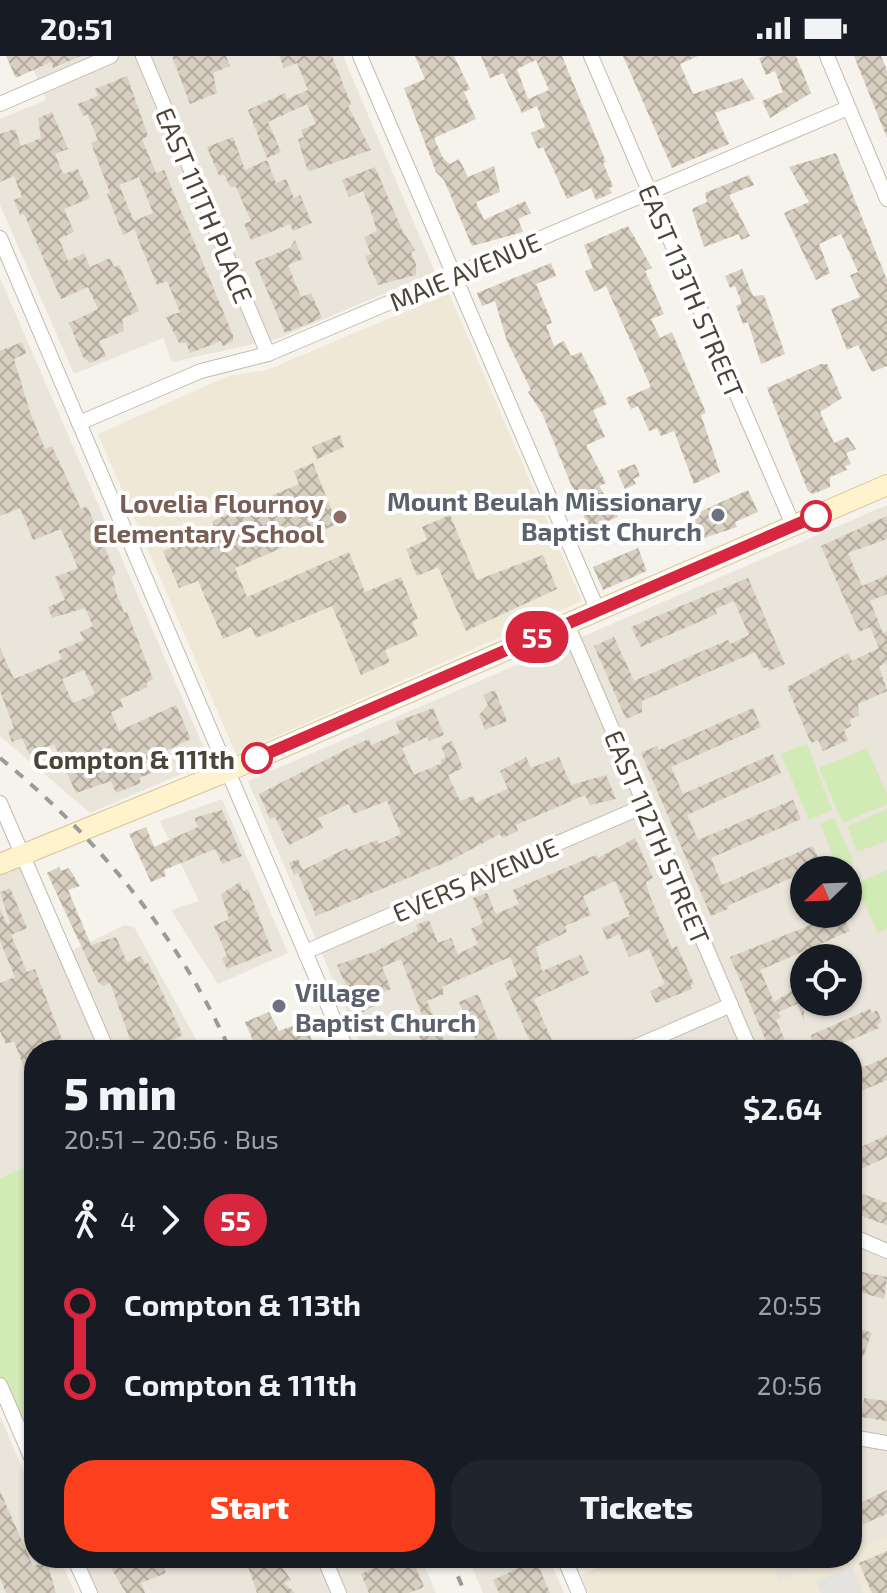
<!DOCTYPE html>
<meta charset="utf-8">
<style>
:root{--surface:#171b24;--page:#20242c;--text:#f1f3f6;--muted:#9ea1a6;--accent:#fc3f1d}
body{margin:0;font-family:"Exo 2",sans-serif;background:var(--page);color:var(--text);height:100vh;display:flex;flex-direction:column;font-size:30px;white-space:nowrap}
*{box-sizing:border-box;margin:0}
p{font-size:26px;color:var(--muted)}
.icon{flex:none;width:44px;height:44px;fill:none;stroke:currentColor;stroke-width:2;stroke-linecap:round;stroke-linejoin:round}
.map{position:relative;flex:1;overflow:hidden}
.details{position:absolute;left:24px;top:984px;width:838px;height:528px;display:flex;flex-direction:column;background:var(--surface);border-radius:32px;box-shadow:0 2px 6px #0004}
.details>*{flex:none}
.badge{padding:0 16px;border-radius:26px;font-size:28px;line-height:52px}
.needle{width:52px;rotate:247deg}
.tools{position:absolute;left:790px;top:800px;display:grid;gap:16px}
.tools a{display:grid;place-items:center;width:72px;height:72px;border-radius:50%;background:var(--surface);box-shadow:0 2px 6px #0004;font-size:40px}
.map>.badge{position:absolute;translate:-50% -50%;box-shadow:0 0 0 4px #fff}
.legs{display:flex;align-items:center;gap:12px;height:88px;padding:0 40px;font-size:26px}
.legs p{margin-inline-start:auto}
.headline{display:flex;align-items:center;justify-content:space-between;height:136px;padding:0 40px}
h1{font-size:44px;font-weight:800;line-height:60px}
.action{display:flex;gap:16px;margin-top:auto;padding:16px 40px}
.action a{flex:1;height:92px;border-radius:32px;background:var(--accent);color:#fff;font-size:32px;font-weight:800;line-height:92px;text-align:center}
.action a+a{background:var(--page);color:var(--text)}
ul{padding:0 40px;list-style:none}
li{display:flex;align-items:center;gap:28px;height:80px;font-size:30px}
li i{display:grid;place-items:center;width:12px;height:100%;margin:0 10px;background:currentColor}
li i::after{content:'';width:20px;height:20px;margin:-10px;border:6px solid;border-radius:50%;background:var(--surface)}
li p{margin-inline-start:auto}
li:first-child i{background:linear-gradient(#0000 50%,currentColor 0)}
li:last-child i{background:linear-gradient(currentColor 50%,#0000 0)}
.status{display:flex;justify-content:space-between;align-items:center;height:56px;padding:0 40px;background:var(--surface);direction:ltr}
.status svg{height:22px;fill:currentColor}
.map>svg:first-child{display:block}
.residential{fill:#eae5da;fill-rule:evenodd}
.education{fill:#efe8d6}
.park{fill:#d2eab5}
.parking{fill:#e5e3e0}
.building{fill:url(#building-cross-hatch);fill-rule:evenodd}
.lines{fill:none;stroke-linecap:round;stroke-linejoin:round}
.street-casing{stroke:#c2bbae;stroke-width:16}
.secondary-casing{stroke:#d6c79b;stroke-width:22}
.street{stroke:#fff;stroke-width:14}
.secondary{stroke:#fff3cd;stroke-width:20}
.rail{stroke:#9a9a9a;stroke-width:4;stroke-dasharray:10 10;stroke-linecap:butt}
.line-1-casing{stroke:#fff;stroke-width:18}
.line-1{stroke:#d7263d;stroke-width:12}
.worship-dot{fill:#6b7280;stroke:#fff;stroke-width:3}
.stop-1-dot{fill:#fff;stroke:#d7263d;stroke-width:4}
.education-dot{fill:#8d6e63;stroke:#fff;stroke-width:3}
.labels{text-anchor:middle;dominant-baseline:central;stroke-width:8;stroke-linejoin:round;paint-order:stroke}
.street-label{font-size:26px;fill:#4b4439;stroke:#fff}
.worship-label{font-size:26px;font-weight:bold;fill:#5b616d;stroke:#fff;text-anchor:end}
.education-label{font-size:26px;font-weight:bold;fill:#785e54;stroke:#fff;text-anchor:end}
.stop-label{font-size:26px;font-weight:bold;fill:#4b4439;stroke:#fff;text-anchor:end}
</style>
<div class="status"><b>20:51</b><svg viewBox="0 0 49 12"><path d="M0 12V9h3v3zM5 12V6h3v6zM10 12V3h3v9zM15 12V0h3v12zM26 1h20v11H26zM47 4h2v5h-2z"/></svg></div>
<div class="map">
<svg width="887" height="1537" viewBox="0 0 887 1537">
<defs>
<pattern id="building-cross-hatch" width="8" height="8" patternUnits="userSpaceOnUse" patternTransform="scale(2)"><rect width="8" height="8" fill="#d8cfc1"/><path d="M0 0l8 8M0 8l8-8" fill="none" stroke="#b1aa9e"/></pattern>
</defs>
<rect width="100%" height="100%" fill="#f6f3ec"/>
<!-- residential -->
<g class="residential">
<polygon points="28,0 343,0 435,216 277,283 172,306 163,282 74,318 0,149 0,63 46,44"/>
<polygon points="0,222 210,706 90,757 0,680"/>
<path d="M887 449V1481L852 1496V994H363L248 725ZM804 814H848V858H804ZM804 902H848V946H804Z"/>
<polygon points="222,743 288,897 218,928 171,854 199,845 160,765"/>
<polygon points="18,804 101,994 34,994 34,1107 0,1122 0,812"/>
<polygon points="125,869 134,871 202,994 114,994 71,895"/>
<polygon points="0,1360 34,1440 34,1502 60,1502 75,1537 0,1537"/>
<polygon points="77,1502 319,1502 334,1537 92,1537"/>
<polygon points="332,1502 421,1502 436,1537 347,1537"/>
<polygon points="468,1502 549,1502 564,1537 483,1537"/>
<polygon points="769,1502 839,1502 779,1528"/>
</g>
<!-- education -->
<g class="education">
<polygon points="449,237 582,545 236,698 98,378 228,320 267,314"/>
<polygon points="887,1481 887,1537 588,1537 581,1519 617,1502 769,1502 780,1528 839,1502 852,1502 852,1496"/>
</g>
<!-- park -->
<g class="park">
<polygon points="807,687 832,754 809,764 781,698"/>
<polygon points="867,692 887,738 887,748 843,767 819,712"/>
<polygon points="887,753 887,785 857,796 848,770"/>
<polygon points="834,762 854,807 839,814 820,768"/>
<polygon points="887,814 887,873 878,877 856,828"/>
<polygon points="34,1107 34,1401 0,1322 0,1122"/>
</g>
<!-- parking -->
<polygon class="parking" points="852,1510 863,1537 821,1537 816,1526"/>
<!-- building -->
<g class="building">
<polygon points="6,0 81,0 53,12 51,6 16,22"/>
<polygon points="172,0 226,0 230,10 213,17 217,37 190,48"/>
<polygon points="279,0 332,0 351,48 348,50 371,94 310,115 307,113 298,83 304,81 301,74 316,68 307,48 268,66 281,96 267,102 248,54 285,37 287,43 308,34 297,7 284,12"/>
<polygon points="415,0 454,0 470,33 464,36 476,63 434,82 443,102 450,108 459,103 468,121 494,110 500,136 476,146 484,164 525,145 531,157 518,163 523,176 472,190 444,124 436,116 404,32 425,23"/>
<path d="M481 0H562L606 106 603 107 613 130 609 132 612 137 596 144 591 132 567 143 543 91 538 93 531 77 545 71 537 50 522 57 503 17 490 22ZM536 4 549 34 528 43 517 13Z"/>
<polygon points="623,0 698,0 680,8 693,38 742,22 755,43 715,57 729,88 672,112"/>
<polygon points="765,0 796,0 811,37 770,62 762,45 783,36 775,15 766,19 764,14 759,2"/>
<polygon points="854,0 881,0 887,14 887,82"/>
<path d="M127 20 148 80 142 83 156 117 164 114 233 279V285L223 290 221 285 190 297 186 287H179L166 261 180 256 167 225 157 229 134 173 123 179 107 138 110 137 91 87 98 84 87 58 83 60 78 48 98 40 95 33ZM139 121 153 157 134 165 119 129Z"/>
<polygon points="52,56 68,93 55,98 63,118 78,113 90,142 64,153 74,176 59,183 68,205 84,197 90,211 110,202 114,211 119,209 139,255 122,263 124,275 99,285 106,300 90,307 83,301 69,267 98,253 88,231 61,243 24,158 20,159 14,144 22,141 14,120 0,126 0,78 15,73 21,90 41,82 38,62"/>
<polygon points="233,81 245,114 267,104 276,127 286,123 294,142 300,139 312,167 293,175 290,168 251,184 244,168 251,165 236,131 230,131 224,118 219,120 207,91"/>
<polygon points="836,97 887,224 887,310 872,316 858,289 847,294 831,253 860,241 850,219 858,216 841,178 819,188 830,217 816,224 784,157 809,146 789,111"/>
<polygon points="375,111 402,174 415,194 411,196 416,209 416,219 378,229 365,200 371,198 364,181 377,175 370,153 363,135 349,141 342,124"/>
<polygon points="749,119 754,129 729,139 750,180 741,184 739,178 704,191 692,153 707,146 705,137"/>
<polygon points="628,170 652,212 645,215 664,258 651,263 660,282 672,276 706,357 701,359 720,416 694,428 674,375 661,380 657,372 649,375 638,350 631,353 626,342 651,331 606,230 594,236 585,215 593,212 584,189"/>
<polygon points="295,184 303,203 288,209 301,241 311,237 322,262 285,277 255,206 290,192"/>
<polygon points="551,207 556,220 536,228 552,267 546,269 554,290 564,285 571,300 581,296 607,348 593,354 605,381 586,389 606,427 599,430 618,461 589,473 542,357 528,336 531,334 507,285 495,245 482,250 477,237"/>
<polygon points="742,213 753,240 764,239 785,298 761,308 748,266 743,268 736,250 742,247 735,230 730,232 725,220"/>
<path d="M22 286 26 297 14 303 30 356 45 393 52 390 81 453 87 450 116 518 112 521 116 536 124 557 127 556 153 623 146 627 148 631 120 643 123 651 111 656 119 675 176 649 191 683 163 696 169 710 139 722 141 727 116 737 111 725 76 737 54 688 29 698 22 682 12 686 8 675 14 672 0 635V592L14 623 62 603 58 595 84 584 80 576 93 570 85 552 52 562 48 551 65 544 55 521 78 512 61 473 33 484 20 452 0 460V295ZM84 614 95 638 73 647 62 623Z"/>
<polygon points="821,308 827,308 842,342 820,356 834,387 848,381 856,393 846,397 851,408 845,410 847,414 830,421 830,431 813,438 808,435 767,332"/>
<polygon points="340,379 344,391 317,403 312,391"/>
<polygon points="313,407 337,468 235,512 247,541 349,496 365,536 401,521 418,563 412,566 418,580 385,594 390,606 361,619 332,550 256,582 251,571 223,583 198,525 179,532 163,495 207,477 214,471 212,465 299,428 294,415"/>
<polygon points="635,408 640,420 633,423 636,428 625,433 617,415"/>
<polygon points="748,434 758,456 735,466 737,471 698,484 688,461"/>
<polygon points="450,459 477,524 543,499 557,533 466,575 438,511 417,520 406,493 427,484 422,471"/>
<polygon points="887,460 887,483 848,497 862,530 887,519 887,538 870,545 883,577 887,575 887,610 886,607 879,610 887,635 858,648 859,660 850,663 851,670 844,674 848,684 823,695 818,684 811,687 787,631 848,597 852,605 879,592 870,571 859,576 821,490"/>
<polygon points="638,492 647,515 603,534 593,511"/>
<polygon points="748,522 785,608 769,615 767,611 763,612 755,596 642,645 642,656 626,663 594,590 614,581 634,625 728,584 730,588 749,579 734,545 715,553 717,558 641,591 631,571"/>
<polygon points="495,634 507,665 485,674 479,659 488,649 483,639"/>
<polygon points="433,652 444,679 429,685 427,681 402,692 414,719 442,707 440,704 446,702 441,690 452,685 463,712 448,719 460,745 473,740 476,747 508,733 500,715 526,701 531,712 559,701 571,729 606,719 616,743 590,749 585,739 516,769 518,775 502,782 500,778 449,805 316,860 298,817 294,819 289,807 298,803 303,814 347,792 349,795 377,784 379,788 401,778 387,745 353,758 349,748 318,762 323,772 289,789 275,761 270,763 259,738 355,689 369,683 371,689 400,677 396,666"/>
<polygon points="753,652 761,671 671,711 683,738 773,698 781,717 687,759 698,784 793,744 801,763 711,802 722,829 813,790 821,809 727,850 728,853 711,860 641,697 657,690 659,694"/>
<polygon points="222,754 242,800 222,808 215,793 164,814 166,820 151,826 129,778 146,771 154,791 198,771 194,762"/>
<polygon points="635,782 653,822 646,826 649,838 672,892 677,890 694,928 690,930 692,933 656,947 650,935 665,928 649,893 629,901 619,878 607,884 602,872 630,860 615,825 583,840 591,859 565,870 567,876 536,891 542,915 581,899 589,917 534,943 556,994 534,994 504,927 518,920 510,901 442,931 444,938 427,945 448,994 425,994 413,966 423,962 401,903 382,911 391,933 375,940 379,948 359,958 337,909 374,896 418,874 416,869 429,864 438,887 451,882 458,898 478,888 471,873 483,867 473,842 487,837 496,858 519,848 513,834 596,799 598,802"/>
<polygon points="59,811 61,815 69,812 80,830 68,834 91,889 116,881 127,906 141,900 145,908 148,907 183,979 164,988 166,994 134,994 110,927 103,930 98,926 47,817"/>
<polygon points="240,826 243,835 248,833 272,895 227,913 222,902 227,900 214,870 229,863 221,838"/>
<polygon points="10,832 27,872 11,879 27,916 35,913 66,994 34,994 34,1008 24,1012 14,985 6,988 0,975 0,927 15,921 0,885 0,853 7,868 10,867 0,836"/>
<polygon points="838,858 842,858 850,875 760,914 774,946 804,927 804,964 797,948 778,956 781,961 776,964 789,993 812,983 811,979 870,953 872,957 877,954 882,966 877,968 879,972 827,994 770,994 730,901"/>
<polygon points="478,938 502,994 480,994 459,946"/>
<polygon points="269,956 279,975 302,966 307,968 313,990 302,994 257,994 245,966"/>
<polygon points="887,1001 887,1024 852,1039 852,1016"/>
<polygon points="887,1079 887,1101 852,1117 852,1095"/>
<polygon points="863,1138 887,1147 887,1169 856,1158 857,1154 852,1152 856,1140 861,1142"/>
<polygon points="852,1214 887,1221 884,1243 852,1234"/>
<polygon points="852,1270 872,1277 853,1327 852,1327"/>
<polygon points="864,1342 887,1345 887,1365 861,1361"/>
<polygon points="887,1434 887,1458 852,1473 852,1451"/>
<polygon points="0,1435 33,1510 47,1506 56,1537 6,1537 0,1522"/>
<polygon points="887,1495 887,1537 872,1537 859,1507"/>
<polygon points="118,1502 160,1502 166,1517 141,1527 145,1537 126,1537 108,1507"/>
<polygon points="245,1502 276,1502 291,1524 284,1527 295,1537 257,1537"/>
<polygon points="394,1502 412,1502 424,1531 409,1537 369,1537 361,1518"/>
<polygon points="536,1504 550,1537 499,1537 493,1524"/>
</g>
<g class="lines">
<!-- street casing -->
<g class="street-casing">
<g id="street">
<polyline points="143,0 268,298"/>
<polyline points="360,0 598,555"/>
<polyline points="591,0 793,469"/>
<polyline points="827,0 887,143"/>
<polyline points="0,48 111,0"/>
<polyline points="0,182 347,994"/>
<polyline points="79,367 201,315 268,298 848,52"/>
<polyline points="567,568 750,994"/>
<polyline points="0,747 107,994"/>
<polyline points="305,896 644,750"/>
<polyline points="628,994 731,949"/>
<polyline points="852,1180 887,1195"/>
<polyline points="0,1329 34,1408"/>
<polyline points="852,1381 887,1387"/>
<polyline points="74,1502 90,1537"/>
<polyline points="324,1502 339,1537"/>
<polyline points="564,1502 579,1537"/>
</g>
</g>
<!-- secondary casing -->
<g class="secondary-casing">
<polyline id="secondary" points="0,808 228,715 887,429"/>
</g>
<!-- street -->
<use href="#street" class="street"/>
<!-- secondary -->
<use href="#secondary" class="secondary"/>
<!-- rail -->
<g class="rail">
<path d="M0 702C97 781 178 879 230 994"/>
<polyline points="450,1502 465,1537"/>
</g>
</g>
<g class="lines">
<!-- line-1 casing -->
<g class="line-1-casing">
<polyline id="line-1" points="257,702 816,460"/>
</g>
<!-- line-1 -->
<use href="#line-1" class="line-1"/>
</g>
<!-- markers -->
<g class="worship-dot">
<circle cx="718" cy="459" r="8"/>
<circle cx="279" cy="950" r="8"/>
</g>
<g class="stop-1-dot">
<circle cx="816" cy="460" r="14"/>
<circle cx="257" cy="702" r="14"/>
</g>
<circle class="education-dot" cx="340" cy="461" r="8"/>
<g class="labels">
<!-- street labels -->
<g class="street-label">
<text transform="translate(205 149) rotate(67)">EAST 111TH PLACE</text>
<text transform="translate(465 215) rotate(-23)">MAIE AVENUE</text>
<text transform="translate(692 235) rotate(67)">EAST 113TH STREET</text>
<text transform="translate(658 781) rotate(67)">EAST 112TH STREET</text>
<text transform="translate(475 823) rotate(-23)">EVERS AVENUE</text>
</g>
<!-- worship labels -->
<g class="worship-label">
<text x="702" y="444">Mount Beulah Missionary<tspan x="702" dy="30">Baptist Church</tspan></text>
<text x="295" y="935" text-anchor="start">Village<tspan x="295" dy="30">Baptist Church</tspan></text>
</g>
<!-- education labels -->
<g class="education-label">
<text x="324" y="446">Lovelia Flournoy<tspan x="324" dy="30">Elementary School</tspan></text>
</g>
<!-- stop labels -->
<g class="stop-label">
<text x="235" y="702">Compton &amp; 111th</text>
</g>
</g>
</svg>
<div class="tools">
<a><svg class="needle" viewBox="-14 -14 28 28"><path d="M0-13l5 13h-10z" fill="#e53935"/><path d="M0 13l5-13h-10z" fill="#9ea1a6"/></svg></a>
<a><svg class="icon" aria-label="locate" viewBox="0 0 24 24"><circle cx="12" cy="12" r="6"/><path d="M12 2v4M12 18v4M2 12h4M18 12h4"/></svg></a>
</div>
<b class="badge" style="left:537px;top:581px;background:#d7263d;color:#fff">55</b>
<section class="details">
<div class="headline"><div><h1>5 min</h1><p>20:51 – 20:56 · Bus</p></div><b>$2.64</b></div>
<div class="legs"><svg class="icon" aria-label="walk" viewBox="0 0 24 24"><circle cx="13" cy="4" r="2"/><path d="M13 8l-2 6 4 7M11 14l-3 7M7 12l3-4h3l4 4"/></svg>4<svg class="icon" aria-label="forward" viewBox="0 0 24 24"><path d="M9 5l7 7-7 7"/></svg><b class="badge" style="background:#d7263d;color:#fff">55</b></div>
<ul>
<li><i style="color:#d7263d"></i><b>Compton &amp; 113th</b><p>20:55</p></li>
<li><i style="color:#d7263d"></i><b>Compton &amp; 111th</b><p>20:56</p></li>
</ul>
<div class="action"><a>Start</a><a>Tickets</a></div>
</section>
</div>
